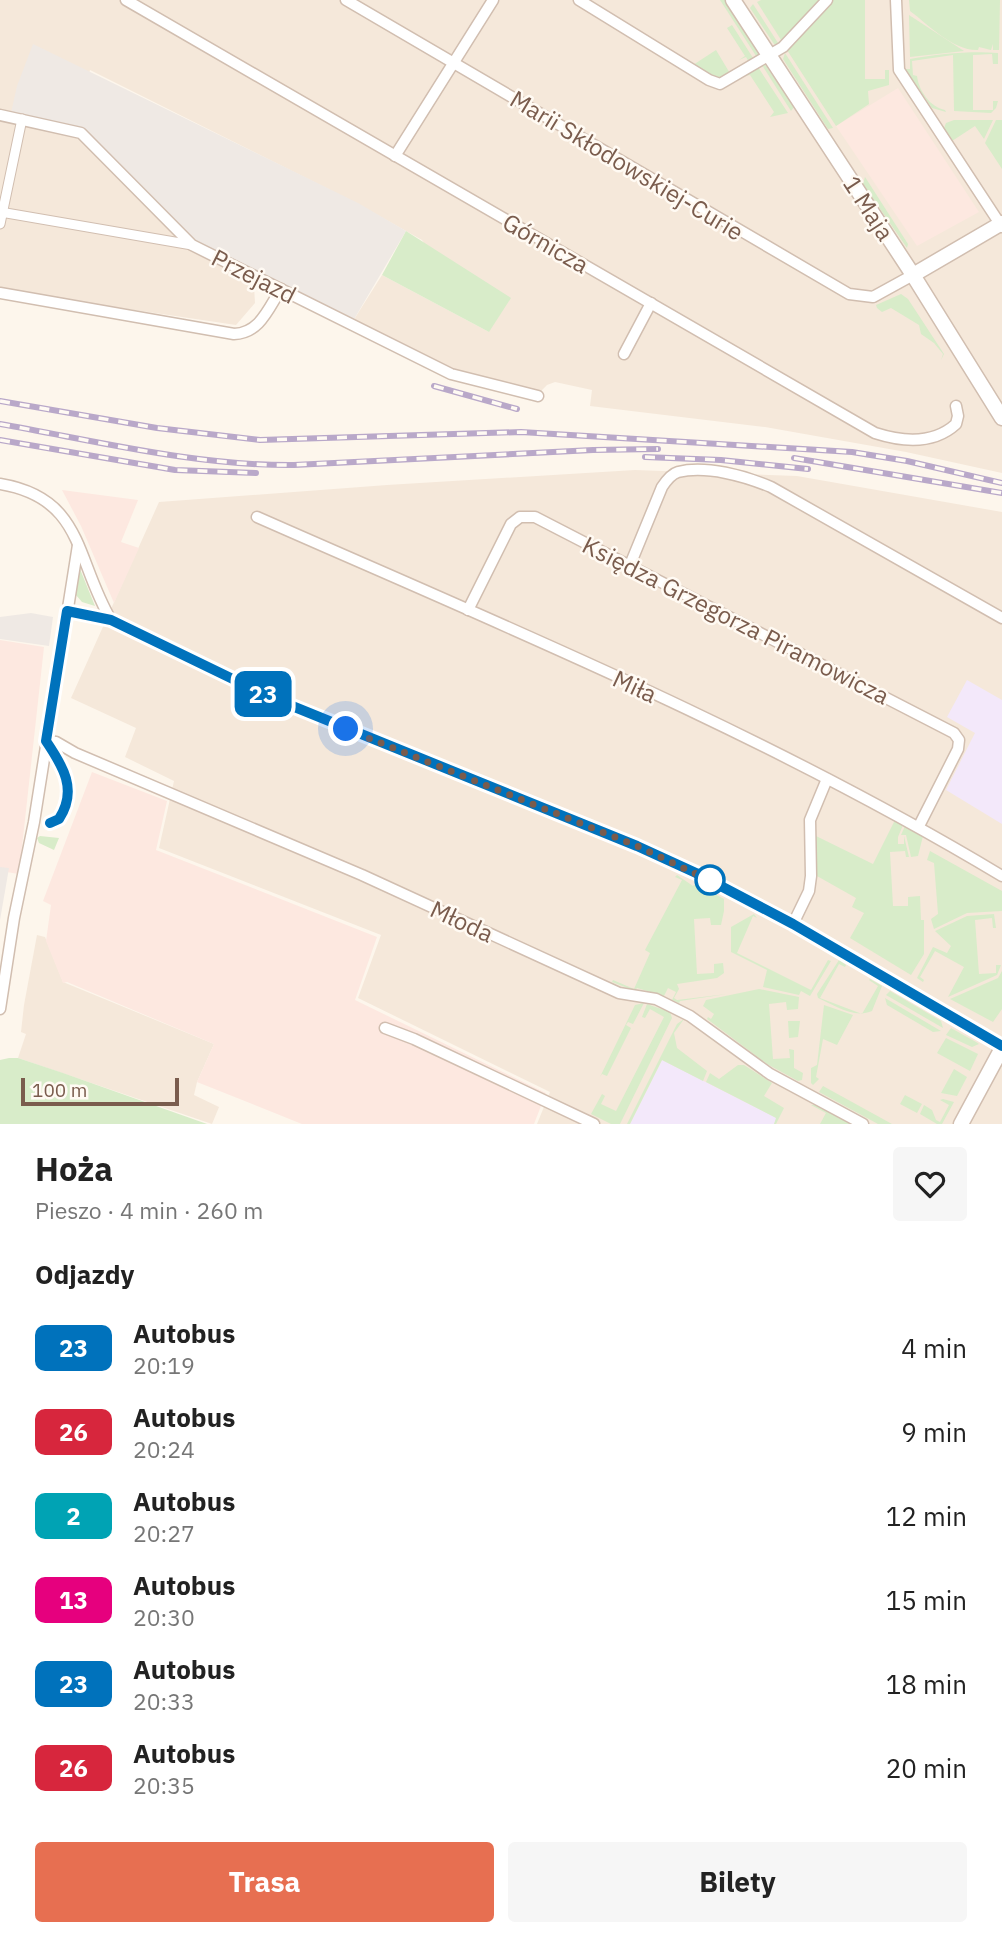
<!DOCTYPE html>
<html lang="pl">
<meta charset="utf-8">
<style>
:root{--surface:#fff;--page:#f6f6f6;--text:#222;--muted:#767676;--accent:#e76f51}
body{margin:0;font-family:"IBM Plex Sans",sans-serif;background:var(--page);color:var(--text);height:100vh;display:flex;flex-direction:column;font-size:26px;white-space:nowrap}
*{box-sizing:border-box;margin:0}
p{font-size:23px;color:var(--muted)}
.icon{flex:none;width:38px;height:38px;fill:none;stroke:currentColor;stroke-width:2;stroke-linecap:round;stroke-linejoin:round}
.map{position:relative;height:1124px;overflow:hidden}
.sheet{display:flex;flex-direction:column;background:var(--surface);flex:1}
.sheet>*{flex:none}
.badge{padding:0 14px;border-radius:10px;font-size:24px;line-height:46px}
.scale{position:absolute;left:21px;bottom:18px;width:158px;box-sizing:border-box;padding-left:7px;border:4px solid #7a5c4d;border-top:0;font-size:19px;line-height:24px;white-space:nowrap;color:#7a5c4d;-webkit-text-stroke:5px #fffaf3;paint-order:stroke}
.you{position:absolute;width:35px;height:35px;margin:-18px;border:5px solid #fff;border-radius:50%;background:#1a73e8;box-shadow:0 0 0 10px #1a73e833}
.map>.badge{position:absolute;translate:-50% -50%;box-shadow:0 0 0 4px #fff}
h2{padding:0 35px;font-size:26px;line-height:63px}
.round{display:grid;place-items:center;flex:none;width:74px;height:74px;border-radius:7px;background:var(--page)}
.head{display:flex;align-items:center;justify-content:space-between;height:119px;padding:0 35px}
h1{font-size:33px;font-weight:700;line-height:52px}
.cta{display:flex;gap:14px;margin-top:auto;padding:14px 35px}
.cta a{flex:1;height:80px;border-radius:7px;background:var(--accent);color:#fff;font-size:28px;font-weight:700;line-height:80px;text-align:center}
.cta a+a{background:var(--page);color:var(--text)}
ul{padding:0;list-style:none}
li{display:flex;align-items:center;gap:21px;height:84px;padding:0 35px}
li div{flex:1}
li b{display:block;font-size:26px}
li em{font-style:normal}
li .badge{min-width:77px;font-weight:700;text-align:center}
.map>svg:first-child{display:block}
.residential{fill:#f5e8da}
.commercial{fill:#fde8e0}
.industrial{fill:#efe9e4}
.education{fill:#f3e8fa}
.green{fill:#d8ecc9}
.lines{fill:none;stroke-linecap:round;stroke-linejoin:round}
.pedestrian-casing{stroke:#d1beb0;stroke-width:11}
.minor-casing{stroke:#d1beb0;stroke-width:13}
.tertiary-casing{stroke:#d1beb0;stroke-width:17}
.pedestrian{stroke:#fff;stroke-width:9}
.minor{stroke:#fff;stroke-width:10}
.tertiary{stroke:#fff;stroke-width:14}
.rail-casing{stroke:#b9a8c9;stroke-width:6}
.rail{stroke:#fffaf3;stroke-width:3.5;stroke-dasharray:10;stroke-linecap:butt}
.line-casing{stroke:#fff;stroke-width:16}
.line{stroke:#0072bc;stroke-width:10}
.walk{stroke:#7a5c4d;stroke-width:7;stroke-dasharray:0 12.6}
.stop-dot{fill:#fff;stroke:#0072bc;stroke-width:3.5}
.labels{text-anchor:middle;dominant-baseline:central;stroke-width:5;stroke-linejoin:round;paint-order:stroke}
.street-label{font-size:24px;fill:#7a5c4d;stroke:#fffaf3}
</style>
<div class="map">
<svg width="1002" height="1124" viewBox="0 0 1002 1124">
<rect width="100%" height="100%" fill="#fdf6ec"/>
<!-- residential -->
<g class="residential">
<polygon points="0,0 1002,0 1002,473 906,452 765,427 590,406 592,390 555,382 547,385 540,392 452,370 353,321 382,275 489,332 422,240 358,204 90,70 75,127 196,243 257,271 254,286 255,303 236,325 0,290"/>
<polygon points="635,470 797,476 1002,512 1002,1124 537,1124 550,1092 358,998 381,935 159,848 174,781 125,757 136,728 71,698 159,502 387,485"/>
<polygon points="37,935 45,937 63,982 214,1044 197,1082 194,1095 219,1107 212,1124 18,1058 26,1034 21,1032 24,1005"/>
</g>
<!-- commercial -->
<g class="commercial">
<polygon points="898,88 979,212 917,246 836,126"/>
<polygon points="62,490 138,500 121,542 139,548 114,603 81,526"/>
<polygon points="0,640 44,647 19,874 0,871"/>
<polygon points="92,772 167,801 156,850 377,937 355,1000 546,1093 534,1124 302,1124 197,1082 214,1044 67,982 63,983 46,941 51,905 43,901"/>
</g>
<!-- industrial -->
<g class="industrial">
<polygon points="33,44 358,203 406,231 353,321 257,271 196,243 83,130 11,113 17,86"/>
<polygon points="31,613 53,617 49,646 0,639 0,617"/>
<polygon points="0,867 9,868 0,920"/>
</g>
<!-- education -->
<g class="education">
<polygon points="967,680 1002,700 1002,824 946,790 975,733 947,717"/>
<polygon points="662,1060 777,1118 774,1124 630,1124"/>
</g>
<!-- green -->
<g class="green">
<polygon points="720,0 725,0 760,55 758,59"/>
<polygon points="761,0 821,0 783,43 757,2"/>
<polygon points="831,0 865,0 865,79 885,79 885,70 889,70 889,85 868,91 869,104 836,126 787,50"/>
<path d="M909 0H1000L999 50H993V44L991 50 979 47 978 50C953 51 929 25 910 11Z"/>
<polygon points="753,4 780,46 774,44 750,8"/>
<polygon points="909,15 964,51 910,57"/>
<polygon points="732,25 755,61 750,64 746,57 739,60 745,56 727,28"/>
<polygon points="716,50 731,75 718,81 693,65"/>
<polygon points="785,53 833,128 828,129 783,59"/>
<path d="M998 53V64H993L992 54 973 55V110H993V101H998L996 108 991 113 954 111 953 55 912 61 913 75 917 76C919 91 930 107 945 110L946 112 932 108 905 69H910V59C939 54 970 51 998 53Z"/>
<polygon points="764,63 794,107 791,111 762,65"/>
<polygon points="758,67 788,113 770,117 774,112 750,75 744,76"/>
<polygon points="954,120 993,120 984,139 975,126 952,141 944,128 946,123"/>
<polygon points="996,120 1002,120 1002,169 985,143"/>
<polygon points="865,177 908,244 907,248 863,184"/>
<polygon points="406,231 511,298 489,332 382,275"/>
<polygon points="901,294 908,299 944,354 941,360 943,354 934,343 921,334 919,325 891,308 882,312 877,308 876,305"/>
<polygon points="80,569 95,606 82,602 76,595 77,575"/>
<polygon points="895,820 903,825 898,837 898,844 904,844 904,836 909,857 906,857 905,851 890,852 893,906 908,906 908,897 920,896 921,920 924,920 924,954 911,975 850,938 864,913 852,907 856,898 817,876 814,835 873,864"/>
<polygon points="905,826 923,836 918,856 911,857 906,835 901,835"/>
<polygon points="40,836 59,838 54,850 39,843 37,838"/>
<polygon points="930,851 1002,891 1002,911 967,913 934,929 931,919 938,914 934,863 927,860"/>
<polygon points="677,875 693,886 695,884 704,888 703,892 710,896 713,893 724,899 724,911 721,925 711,925 710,918 694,919 697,974 714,973 714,964 723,963 724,973 717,978 677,984 679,989 674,998 677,1000 727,994 680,1001 679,1003 672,1000 676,992 668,988 664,996 637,988 635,991 612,982 613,980 634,989 650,953 645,950 682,880 675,877"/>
<polygon points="754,914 757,918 753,916 737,953 811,990 828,960 831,961 810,996 801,991 799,995 763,987 767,970 731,952 731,927"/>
<polygon points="994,914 996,928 993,928 992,918 975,920 979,974 996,973 996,965 1001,965 997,975 948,997 964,967 935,951 920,977 924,980 923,982 917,978 933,947 947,953 951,946 935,931 967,916"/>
<path d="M839 960 846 965 845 967 839 964 820 998 862 1014 878 986 869 980 870 979 882 986 872 1011C854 1019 834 1005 818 998L817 994Z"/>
<polygon points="1002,971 1002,1009 993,1022 950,999 998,978"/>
<polygon points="759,989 799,997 798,1009 787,1010 786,1002 769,1004 773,1059 790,1058 789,1049 794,1050 794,1068 803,1073 802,1080 798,1081 767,1064 707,1019 708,1017 711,1019 714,1014 703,1006 706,1000"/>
<polygon points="890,991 941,1021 943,1028 886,995"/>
<polygon points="885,998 941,1031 933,1032 887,1005"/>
<polygon points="644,1003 633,1024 628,1022 626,1025 631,1028 607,1076 602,1074 600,1077 635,1005"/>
<polygon points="647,1004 670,1012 672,1018 620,1124 611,1124 591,1114 602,1094 605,1096 601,1104 616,1111 664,1017 650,1009 645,1018 642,1017"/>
<polygon points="824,1005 853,1015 837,1045 823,1039 816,1077 819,1079 813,1085 811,1083 811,1068 817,1065"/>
<polygon points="684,1019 674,1033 677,1048 707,1071 703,1081 662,1060 630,1124 627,1124 677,1024"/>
<polygon points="788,1021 800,1021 798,1037 789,1038"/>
<polygon points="951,1028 976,1042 979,1044 972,1047 946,1035"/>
<polygon points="946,1038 978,1054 970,1071 937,1053"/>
<polygon points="9,1058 18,1058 63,1073 207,1124 0,1124 0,1060"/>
<polygon points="738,1065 744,1065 772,1083 764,1096 784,1108 776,1124 774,1124 776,1118 706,1082 710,1073 719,1079"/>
<polygon points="954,1069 967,1077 957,1096 941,1093"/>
<polygon points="823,1086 892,1124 878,1124 819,1092"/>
<polygon points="905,1095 922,1104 917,1113 900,1104"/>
<polygon points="943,1099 954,1102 942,1124 937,1124 920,1114 924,1105 932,1110 936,1120 940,1122 949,1105 940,1100"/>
<polygon points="811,1105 817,1105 852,1124 820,1124 826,1113"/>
</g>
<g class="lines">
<!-- pedestrian casing -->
<g class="pedestrian-casing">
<g id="pedestrian">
<polyline points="0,212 192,245"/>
<polyline points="0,224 22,119"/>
</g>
</g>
<!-- minor casing -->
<g class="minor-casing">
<g id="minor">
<path d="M126 0 875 433C903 442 933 445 956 424L958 416 956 406"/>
<polyline points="346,0 849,294 873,297 913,275"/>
<polyline points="579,0 709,80 720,84 783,47 827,0"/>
<polyline points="896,0 899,70 1002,227"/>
<polyline points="0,115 81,133 192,245 451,374 538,396"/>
<polyline points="395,156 493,0"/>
<path d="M0 293 234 334C260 333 268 309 281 289"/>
<polyline points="624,354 651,303"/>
<path d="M0 484C84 498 75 559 111 620"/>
<path d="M257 517C509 628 766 734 1002 876"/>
<path d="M630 565 662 487C666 481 671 474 678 472 706 465 745 476 771 487L1002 618"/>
<polyline points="468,610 511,524 520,517 535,517 954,733 959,740 958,749 919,826"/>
<polyline points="67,611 111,620 270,697 637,846 696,873 793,924 1002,1046"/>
<polyline points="46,741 56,742 75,753 362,875 619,993 656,999 690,1016 770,1074 863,1124"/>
<polyline points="793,924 809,891 811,876 810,820 827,779"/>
<polyline points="0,1009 14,918 34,822 78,545"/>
<polyline points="385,1028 414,1039 594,1124"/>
</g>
</g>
<!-- tertiary casing -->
<g class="tertiary-casing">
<g id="tertiary">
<polyline points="733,0 913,275 1002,418"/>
<polyline points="913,275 1002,223"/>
<polyline points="961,1124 1002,1048"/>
</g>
</g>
<!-- pedestrian -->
<use href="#pedestrian" class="pedestrian"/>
<!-- minor -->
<use href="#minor" class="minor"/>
<!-- tertiary -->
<use href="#tertiary" class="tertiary"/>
<!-- rail casing -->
<g class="rail-casing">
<g id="rail">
<polyline points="434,386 517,409"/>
<polyline points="0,401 157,428 260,440 521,432 852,452 907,461 1002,483"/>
<path d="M0 424C97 441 196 466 294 465L593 450 658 449"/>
<polyline points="0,440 175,470 256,473"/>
<polyline points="645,457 721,460 808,469"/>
<polyline points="794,458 1002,493"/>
</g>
</g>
<!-- rail -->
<use href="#rail" class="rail"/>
</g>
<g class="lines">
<!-- line casing -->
<g class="line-casing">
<path id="line" d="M50 823 59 819C78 790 63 766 46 741L67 611 111 620 270 697 637 846 696 873 793 924 1002 1046"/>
</g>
<!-- line -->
<use href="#line" class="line"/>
<!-- walk -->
<polyline class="walk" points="346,729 637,846 713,882 710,880"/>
</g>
<!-- markers -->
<circle class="stop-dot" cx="710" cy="880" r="14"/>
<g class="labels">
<!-- street labels -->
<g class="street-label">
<text transform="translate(627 165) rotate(31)">Marii Skłodowskiej-Curie</text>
<text transform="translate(869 208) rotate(57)">1 Maja</text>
<text transform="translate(546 243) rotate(30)">Górnicza</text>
<text transform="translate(254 276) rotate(27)">Przejazd</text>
<text transform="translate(736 620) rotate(27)">Księdza Grzegorza Piramowicza</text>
<text transform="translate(635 686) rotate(25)">Miła</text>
<text transform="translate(462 921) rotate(25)">Młoda</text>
</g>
</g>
</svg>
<div class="scale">100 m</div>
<div class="you" style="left:346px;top:729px"></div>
<b class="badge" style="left:263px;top:694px;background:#0072bc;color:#fff">23</b>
</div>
<section class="sheet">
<div class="head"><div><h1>Hoża</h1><p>Pieszo · 4 min · 260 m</p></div><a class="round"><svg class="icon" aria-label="heart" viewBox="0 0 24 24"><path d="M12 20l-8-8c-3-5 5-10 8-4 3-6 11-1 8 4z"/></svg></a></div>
<h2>Odjazdy</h2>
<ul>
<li><span class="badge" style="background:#0072bc;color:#fff">23</span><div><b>Autobus</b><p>20:19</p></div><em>4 min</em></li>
<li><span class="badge" style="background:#d7263d;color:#fff">26</span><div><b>Autobus</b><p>20:24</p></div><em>9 min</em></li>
<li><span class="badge" style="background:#00a3b4;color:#fff">2</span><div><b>Autobus</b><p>20:27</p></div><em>12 min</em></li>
<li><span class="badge" style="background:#e6007e;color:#fff">13</span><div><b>Autobus</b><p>20:30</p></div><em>15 min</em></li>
<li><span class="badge" style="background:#0072bc;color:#fff">23</span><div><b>Autobus</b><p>20:33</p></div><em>18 min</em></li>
<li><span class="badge" style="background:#d7263d;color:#fff">26</span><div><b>Autobus</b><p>20:35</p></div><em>20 min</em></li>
</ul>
<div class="cta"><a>Trasa</a><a>Bilety</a></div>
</section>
